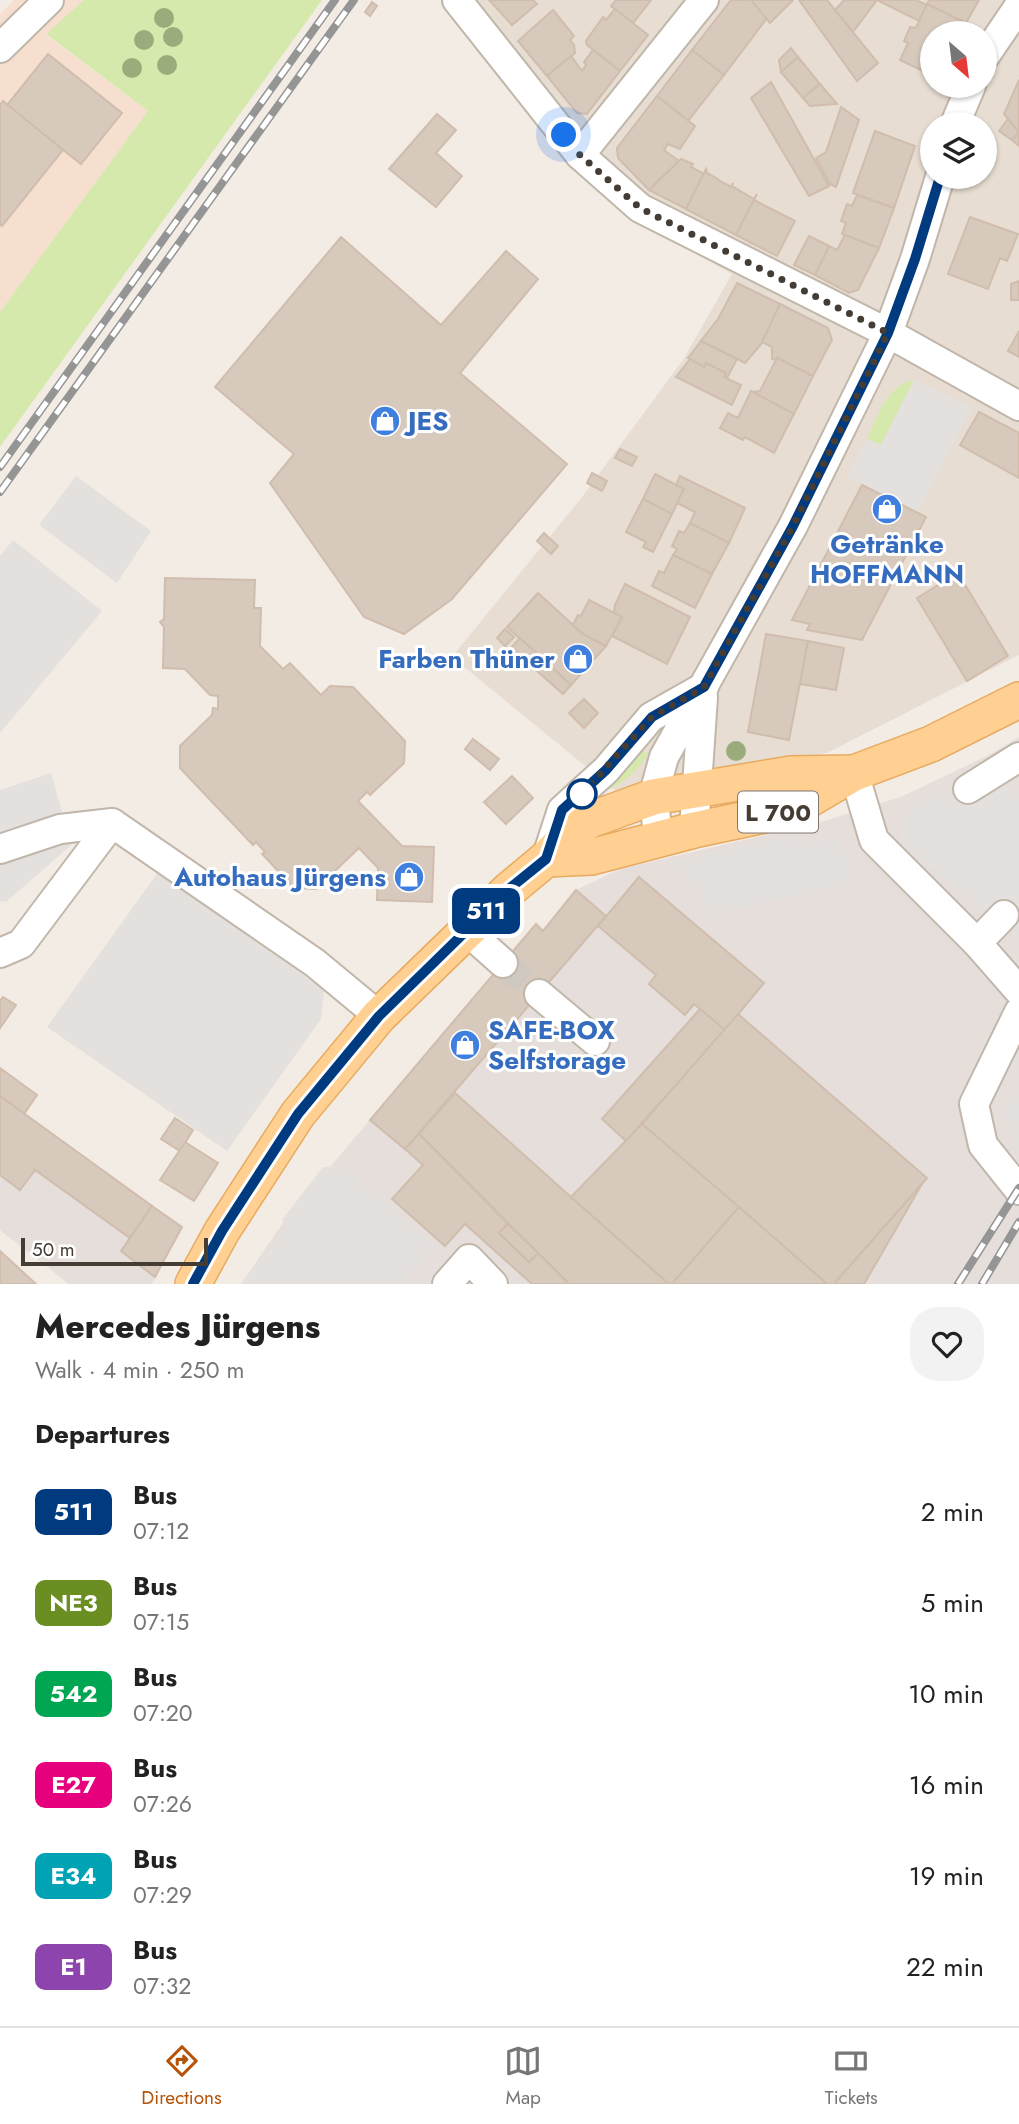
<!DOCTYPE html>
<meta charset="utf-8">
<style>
:root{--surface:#fff;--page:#f2f2f2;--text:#222;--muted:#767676;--line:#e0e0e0;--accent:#b45309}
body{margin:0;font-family:Jost,sans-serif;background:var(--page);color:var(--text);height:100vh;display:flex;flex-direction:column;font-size:26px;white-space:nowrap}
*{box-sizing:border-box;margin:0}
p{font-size:23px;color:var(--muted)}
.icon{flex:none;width:38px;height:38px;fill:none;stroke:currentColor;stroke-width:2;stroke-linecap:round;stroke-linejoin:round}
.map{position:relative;height:1284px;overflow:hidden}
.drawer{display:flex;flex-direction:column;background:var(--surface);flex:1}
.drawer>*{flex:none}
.badge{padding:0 14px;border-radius:10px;font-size:24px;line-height:46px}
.needle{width:46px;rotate:152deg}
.tools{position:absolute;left:920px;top:21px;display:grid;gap:14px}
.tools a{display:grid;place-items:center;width:77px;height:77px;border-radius:50%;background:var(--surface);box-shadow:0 2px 5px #0004;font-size:35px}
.scale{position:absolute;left:21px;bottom:18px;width:187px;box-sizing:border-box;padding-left:7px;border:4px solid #453c34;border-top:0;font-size:19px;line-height:24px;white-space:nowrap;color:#453c34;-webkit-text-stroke:5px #fff;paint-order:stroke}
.you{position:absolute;width:35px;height:35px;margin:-18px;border:5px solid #fff;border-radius:50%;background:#1a73e8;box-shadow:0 0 0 10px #1a73e833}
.map>.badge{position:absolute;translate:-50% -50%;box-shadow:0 0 0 4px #fff}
h2{padding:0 35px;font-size:26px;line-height:63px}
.round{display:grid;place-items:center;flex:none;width:74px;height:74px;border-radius:28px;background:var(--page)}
.summary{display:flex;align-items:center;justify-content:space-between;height:119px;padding:0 35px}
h1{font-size:33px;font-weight:800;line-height:52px}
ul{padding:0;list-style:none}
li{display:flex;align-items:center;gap:21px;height:91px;padding:0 35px}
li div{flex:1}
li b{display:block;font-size:26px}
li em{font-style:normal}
li .badge{min-width:77px;font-weight:700;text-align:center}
.menu{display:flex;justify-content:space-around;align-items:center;height:98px;border-top:2px solid var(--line);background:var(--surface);font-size:19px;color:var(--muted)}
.menu a{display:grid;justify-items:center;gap:4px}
.menu .on{color:var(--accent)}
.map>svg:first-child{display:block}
.residential{fill:#e7ddd2;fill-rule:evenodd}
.commercial{fill:#f6dfce}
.industrial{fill:#e5deda}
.green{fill:#d6e9ac}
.parking{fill:#e3e0dd}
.building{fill:#d8c9bd;stroke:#d0bdad;stroke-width:2}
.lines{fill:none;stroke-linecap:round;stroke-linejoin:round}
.minor-tunnel{stroke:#d0c9c1;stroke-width:28;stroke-dasharray:28 14;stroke-linecap:butt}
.minor-casing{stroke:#c1b6aa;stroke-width:32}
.major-casing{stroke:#e7aa5e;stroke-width:38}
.minor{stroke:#fff;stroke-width:28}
.major{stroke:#ffd091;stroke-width:35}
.rail-casing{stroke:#959595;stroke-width:8}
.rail{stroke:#fff;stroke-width:5;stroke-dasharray:16;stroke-linecap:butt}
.tree{fill:#9aac7c}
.line-casing{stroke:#fff;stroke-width:16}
.line{stroke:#003b80;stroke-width:10}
.walk{stroke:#453c34;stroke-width:7;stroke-dasharray:0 12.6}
.stop-dot{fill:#fff;stroke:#003b80;stroke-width:3.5}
.labels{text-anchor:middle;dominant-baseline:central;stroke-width:6;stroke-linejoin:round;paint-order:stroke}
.shield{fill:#fff;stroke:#7d7671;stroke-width:2}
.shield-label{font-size:24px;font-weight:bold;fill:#453c34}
.shop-label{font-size:26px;font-weight:bold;fill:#366cbe;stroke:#fff;text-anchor:start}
</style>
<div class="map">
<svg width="1019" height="1284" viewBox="0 0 1019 1284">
<rect width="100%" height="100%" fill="#f3ece4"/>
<!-- residential -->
<path class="residential" d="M461 0H1019V655L831 751 639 810 452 657 582 497 683 360 732 274 627 215 537 127 451 12ZM933 33H985V86H933ZM933 124H985V177H933Z"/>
<!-- commercial -->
<polygon class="commercial" points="14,0 84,0 46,35 148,111 0,312 0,14"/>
<!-- industrial -->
<g class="industrial">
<polygon points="1019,737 1019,1284 241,1284 285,1220 503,963 536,924 544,931 576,890 620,869 821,822 903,796 991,754"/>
<polygon points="0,1097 182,1227 152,1284 69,1284 0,1230"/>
</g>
<!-- green -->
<g class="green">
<polygon points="84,0 322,0 0,447 0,312 148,111 46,34"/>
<path d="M914 380 881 445 867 439C878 416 887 385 914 380Z"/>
<path d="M639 750 648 753C635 778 612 789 588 800Z"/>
</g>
<!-- parking -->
<g class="parking">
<polygon points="914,380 972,408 918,513 847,477 867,439 881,445"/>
<polygon points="76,476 151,531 117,583 39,525"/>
<polygon points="13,540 102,611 0,733 0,556"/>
<polygon points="990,766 1019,795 1019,938 908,849 902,840 900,831 902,819 909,810"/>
<polygon points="51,773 62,812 0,834 0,790"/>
<polygon points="796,835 801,849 828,836 840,842 848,857 852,876 845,885 707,916 701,893 669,862"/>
<polygon points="78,839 6,902 0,901 0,849"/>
<polygon points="159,871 324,990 321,1019 227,1151 47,1027"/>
<polygon points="1019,1091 1019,1150 1018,1150 1003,1109"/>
<polygon points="323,1167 345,1167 435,1246 402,1284 242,1284 247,1275 288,1226 282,1220"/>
</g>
<!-- building -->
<g class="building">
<polygon points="489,0 533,0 537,4 512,25"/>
<polygon points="616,0 651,0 633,23 611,6"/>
<polygon points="731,0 751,0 767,18 724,75 692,50"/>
<polygon points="751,0 793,0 770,23"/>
<polygon points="799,0 827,0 878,63 857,81"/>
<polygon points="844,0 877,0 853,32 835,10"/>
<polygon points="877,0 916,0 927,5 919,21"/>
<polygon points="929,0 979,0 966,23 927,4"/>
<polygon points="372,2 377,6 370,16 365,12"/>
<polygon points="927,4 966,23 961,33 933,33 933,76 900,60 908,43 904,41 910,27 916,28"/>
<polygon points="615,9 648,35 620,71 587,45 586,41 603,17 606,20"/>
<polygon points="553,10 574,36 570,40 574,45 575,53 547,76 518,41"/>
<polygon points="791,48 798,57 781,72 779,60"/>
<polygon points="593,50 620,71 587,114 577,113 547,76 571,56 582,71 586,65 584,62"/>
<polygon points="692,50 724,75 688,121 657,96"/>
<polygon points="48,54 122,113 81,164 7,105"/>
<polygon points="798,57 820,84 803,98 781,72"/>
<polygon points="1019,80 1019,132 1004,114"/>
<polygon points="771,82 829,186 809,196 751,98"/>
<polygon points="820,84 837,104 810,106 803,98"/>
<polygon points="657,96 695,126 680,149 668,144 664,150 679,161 649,190 618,158 617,148"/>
<polygon points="3,101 63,150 2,226 0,224 0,105"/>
<polygon points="841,107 859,120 836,187 830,184 816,158 826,152"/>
<polygon points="437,114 456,130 436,153 462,176 436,207 389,169"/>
<polygon points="1008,119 1019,132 1012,140 999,131"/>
<polygon points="875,131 915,146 894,208 853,193"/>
<polygon points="1019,132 1019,146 1012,140"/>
<polygon points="681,159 693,164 691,167 704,174 686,209 649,190"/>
<polygon points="706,169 707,173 718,179 718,180 731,187 733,183 732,186 754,199 757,194 736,235 686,209"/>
<polygon points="857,195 894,208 879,248 842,234 846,223 841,221 847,204 852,206"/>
<polygon points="754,200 795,221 777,256 736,235"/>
<polygon points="970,217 1018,234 1007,261 1000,258 988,289 948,274"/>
<polygon points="845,235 879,248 858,290 849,293 815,275 829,246 837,250"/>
<polygon points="809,236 829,246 815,275 794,265"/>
<polygon points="341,237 441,325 506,251 538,279 460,373 567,464 452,599 404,634 364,617 270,483 294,454 215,387"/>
<polygon points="1019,281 1019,300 1011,300 1011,284"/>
<polygon points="737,283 780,304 762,343 745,363 701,341 718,319"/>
<polygon points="780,304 828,328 832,340 813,376 777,358 776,360 772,359 772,347 762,342"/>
<polygon points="1019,331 1019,357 1008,351"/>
<polygon points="701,341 737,359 727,378 724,377 726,373 706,363 704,367 688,358"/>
<polygon points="777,358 813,376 794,414 752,392 760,391"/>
<polygon points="690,359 704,367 706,363 726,373 724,377 741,385 732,405 676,377"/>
<polygon points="751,391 794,414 774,453 745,437 743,440 720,428 728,413 738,418"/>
<polygon points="979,412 1019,433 1019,478 960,445"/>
<polygon points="620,449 637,457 632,466 615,458"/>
<polygon points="592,473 607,481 602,491 587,483"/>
<polygon points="655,474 684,489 672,514 643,499"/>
<polygon points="680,476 745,508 729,543 690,523 695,512 677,503 684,489 676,485"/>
<polygon points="862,485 926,517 862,640 807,630 810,624 792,620"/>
<polygon points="643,499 672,514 653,552 643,547 646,542 626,532"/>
<polygon points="690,523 729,543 712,574 673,555 677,549 672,546 679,531 684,533"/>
<polygon points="544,533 558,546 551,554 537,541"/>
<polygon points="673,555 712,574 695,608 652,586 659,571 664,573"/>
<polygon points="958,573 1008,656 967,681 917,598"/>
<polygon points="165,578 255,580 254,608 261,608 260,646 283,669 290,663 321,695 330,686 353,687 405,741 404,763 370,795 367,792 358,801 402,846 434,847 432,902 377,900 378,868 359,848 316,889 294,888 262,854 265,852 256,842 253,845 180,768 180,746 212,715 213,708 218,709 218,696 210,695 185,669 163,668 164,627 160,622 164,619"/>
<polygon points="625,584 690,617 667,664 612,636 622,617 614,613 615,605"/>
<polygon points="538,593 583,634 606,646 571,685 507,627"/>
<polygon points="589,600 622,617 606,646 583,634 573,625 578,615 581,616"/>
<polygon points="505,629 514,637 505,646 497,638"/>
<polygon points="766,634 808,641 789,740 748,732"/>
<polygon points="520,638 571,685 563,694 511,648"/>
<polygon points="808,641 844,648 836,690 800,684"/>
<polygon points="584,699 598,713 584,728 569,713"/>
<polygon points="473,739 499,759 490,770 465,749"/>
<polygon points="512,776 533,798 506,824 484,802"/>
<polygon points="639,877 764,983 725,1030 694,1004 685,1015 649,984 656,975 598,926"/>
<polygon points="576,890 606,916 405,1149 370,1120 536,924 543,931"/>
<polygon points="3,997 16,1005 0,1028 0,1001"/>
<polygon points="700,1009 725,1030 626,1141 602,1119"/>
<polygon points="738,1014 927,1178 834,1284 827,1284 642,1124"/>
<polygon points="0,1068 37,1095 24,1114 0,1096"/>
<polygon points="455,1093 571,1197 669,1284 569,1284 419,1134"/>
<polygon points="0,1096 152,1206 130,1238 35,1170 20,1190 0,1175"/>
<polygon points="175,1118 193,1130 180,1151 161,1139"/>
<polygon points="642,1124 739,1207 672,1284 669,1284 571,1197"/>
<polygon points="419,1134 508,1224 499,1233 529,1262 538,1253 569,1284 532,1284 465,1224 445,1246 392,1199 423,1165 405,1149"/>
<polygon points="185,1142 218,1163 194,1201 160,1180"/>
<polygon points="922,1184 864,1284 834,1284"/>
<polygon points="152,1206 182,1227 155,1277 121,1251"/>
<polygon points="739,1207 827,1284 672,1284"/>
<polygon points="508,1224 538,1253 529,1262 499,1233"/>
<polygon points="0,1251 36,1284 0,1284"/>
</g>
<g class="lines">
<!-- minor-tunnel -->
<polyline class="minor-tunnel" points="503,963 539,994"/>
<!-- minor casing -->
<g class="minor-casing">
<g id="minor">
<polyline points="457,0 580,155 640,208 888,333 1019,406"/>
<polyline points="0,48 49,0"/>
<polyline points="985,56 1019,6"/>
<polyline points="955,124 971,86"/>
<polyline points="580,155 704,0"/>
<polyline points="854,773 874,840 977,943 1019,991"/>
<polyline points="968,789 1019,757"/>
<polyline points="694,830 703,697"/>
<polyline points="659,839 653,797 664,757 793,526 888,333 915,259 940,177"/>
<polyline points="0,849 60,829 112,823 315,963 379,1016"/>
<polyline points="547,856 562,810 606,770 651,717 704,687"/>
<polyline points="466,930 503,963"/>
<polyline points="977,943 1004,915"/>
<polyline points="0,953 21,944 112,823"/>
<polyline points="539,994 595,1041"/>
<polyline points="1019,1012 974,1104 983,1145 1019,1190"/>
<polyline points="447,1284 469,1259 493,1284"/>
</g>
</g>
<!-- major casing -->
<g class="major-casing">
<g id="major">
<polyline points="546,859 591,857 694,830 793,809 854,773 931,744 1019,700"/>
<polyline points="193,1284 222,1231 298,1114 379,1016 510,889 546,859 572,832 590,820 653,797 791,774 854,773"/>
</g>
</g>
<!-- minor -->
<use href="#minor" class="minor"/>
<!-- major -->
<use href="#major" class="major"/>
<!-- rail casing -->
<g class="rail-casing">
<g id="rail">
<polyline points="0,467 335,0"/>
<polyline points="0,492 354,0"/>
<polyline points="958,1284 1019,1188"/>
<polyline points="982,1284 1019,1222"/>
</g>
</g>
<!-- rail -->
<use href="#rail" class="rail"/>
</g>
<!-- trees -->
<g class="tree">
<circle cx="164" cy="18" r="10"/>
<circle cx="173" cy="37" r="10"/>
<circle cx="144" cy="40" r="10"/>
<circle cx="167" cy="65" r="10"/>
<circle cx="132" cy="68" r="10"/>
<circle cx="736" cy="751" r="10"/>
</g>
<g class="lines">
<!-- line casing -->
<g class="line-casing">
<polyline id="line" points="193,1284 222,1231 298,1114 379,1016 510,888 546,859 562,810 606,770 652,717 704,687 793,526 888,333 915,259 940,177"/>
</g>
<!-- line -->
<use href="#line" class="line"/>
<!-- walk -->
<polyline class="walk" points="564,135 580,155 640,208 888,333 793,526 704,687 652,717 582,794"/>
</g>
<!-- icons -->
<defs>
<g id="shop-disc" transform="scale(1.575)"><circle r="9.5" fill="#3f7fe0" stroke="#fff"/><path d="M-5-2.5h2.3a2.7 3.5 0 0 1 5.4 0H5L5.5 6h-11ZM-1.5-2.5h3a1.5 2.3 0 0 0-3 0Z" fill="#fff"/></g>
</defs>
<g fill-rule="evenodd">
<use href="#shop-disc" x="385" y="421"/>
<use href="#shop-disc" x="887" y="509"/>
<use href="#shop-disc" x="578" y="659"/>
<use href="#shop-disc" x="409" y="877"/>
<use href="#shop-disc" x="465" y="1045"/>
</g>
<!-- markers -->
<circle class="stop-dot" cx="582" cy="794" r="14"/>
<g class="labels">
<!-- shield labels -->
<rect class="shield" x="738" y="791.5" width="80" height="41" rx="5"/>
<g class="shield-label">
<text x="778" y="812">L 700</text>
</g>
<!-- shop labels -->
<g class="shop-label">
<text x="408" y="421">JES</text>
<text x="887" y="544" text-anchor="middle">Getränke<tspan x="887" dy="30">HOFFMANN</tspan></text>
<text x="555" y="659" text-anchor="end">Farben Thüner</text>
<text x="386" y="877" text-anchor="end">Autohaus Jürgens</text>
<text x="488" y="1030">SAFE-BOX<tspan x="488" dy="30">Selfstorage</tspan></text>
</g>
</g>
</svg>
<div class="tools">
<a><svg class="needle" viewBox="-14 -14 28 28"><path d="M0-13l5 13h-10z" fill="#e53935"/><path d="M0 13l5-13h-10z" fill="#767676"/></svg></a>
<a><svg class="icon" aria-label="layers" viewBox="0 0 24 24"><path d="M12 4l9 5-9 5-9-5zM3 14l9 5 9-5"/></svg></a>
</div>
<div class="scale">50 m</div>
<div class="you" style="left:564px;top:135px"></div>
<b class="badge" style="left:486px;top:911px;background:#003b80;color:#fff">511</b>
</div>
<section class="drawer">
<div class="summary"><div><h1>Mercedes Jürgens</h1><p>Walk · 4 min · 250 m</p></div><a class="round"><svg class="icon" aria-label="heart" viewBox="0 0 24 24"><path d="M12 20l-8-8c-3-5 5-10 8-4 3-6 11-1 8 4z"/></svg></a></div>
<h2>Departures</h2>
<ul>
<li><span class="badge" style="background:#003b80;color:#fff">511</span><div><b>Bus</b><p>07:12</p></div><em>2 min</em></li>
<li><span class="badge" style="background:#6b8e23;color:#fff">NE3</span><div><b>Bus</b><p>07:15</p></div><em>5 min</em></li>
<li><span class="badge" style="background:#00a651;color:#fff">542</span><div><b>Bus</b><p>07:20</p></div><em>10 min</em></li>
<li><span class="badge" style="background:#e6007e;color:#fff">E27</span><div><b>Bus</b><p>07:26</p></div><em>16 min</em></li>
<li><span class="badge" style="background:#00a3b4;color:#fff">E34</span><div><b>Bus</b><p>07:29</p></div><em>19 min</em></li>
<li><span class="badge" style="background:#8e44ad;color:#fff">E1</span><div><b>Bus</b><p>07:32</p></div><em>22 min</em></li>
</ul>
</section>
<nav class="menu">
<a class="on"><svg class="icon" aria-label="directions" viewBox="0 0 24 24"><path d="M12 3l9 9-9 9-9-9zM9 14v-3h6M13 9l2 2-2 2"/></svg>Directions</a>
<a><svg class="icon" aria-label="map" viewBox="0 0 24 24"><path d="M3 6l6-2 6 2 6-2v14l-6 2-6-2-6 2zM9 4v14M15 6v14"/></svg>Map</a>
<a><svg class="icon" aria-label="tickets" viewBox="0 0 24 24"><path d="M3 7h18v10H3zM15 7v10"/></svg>Tickets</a>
</nav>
